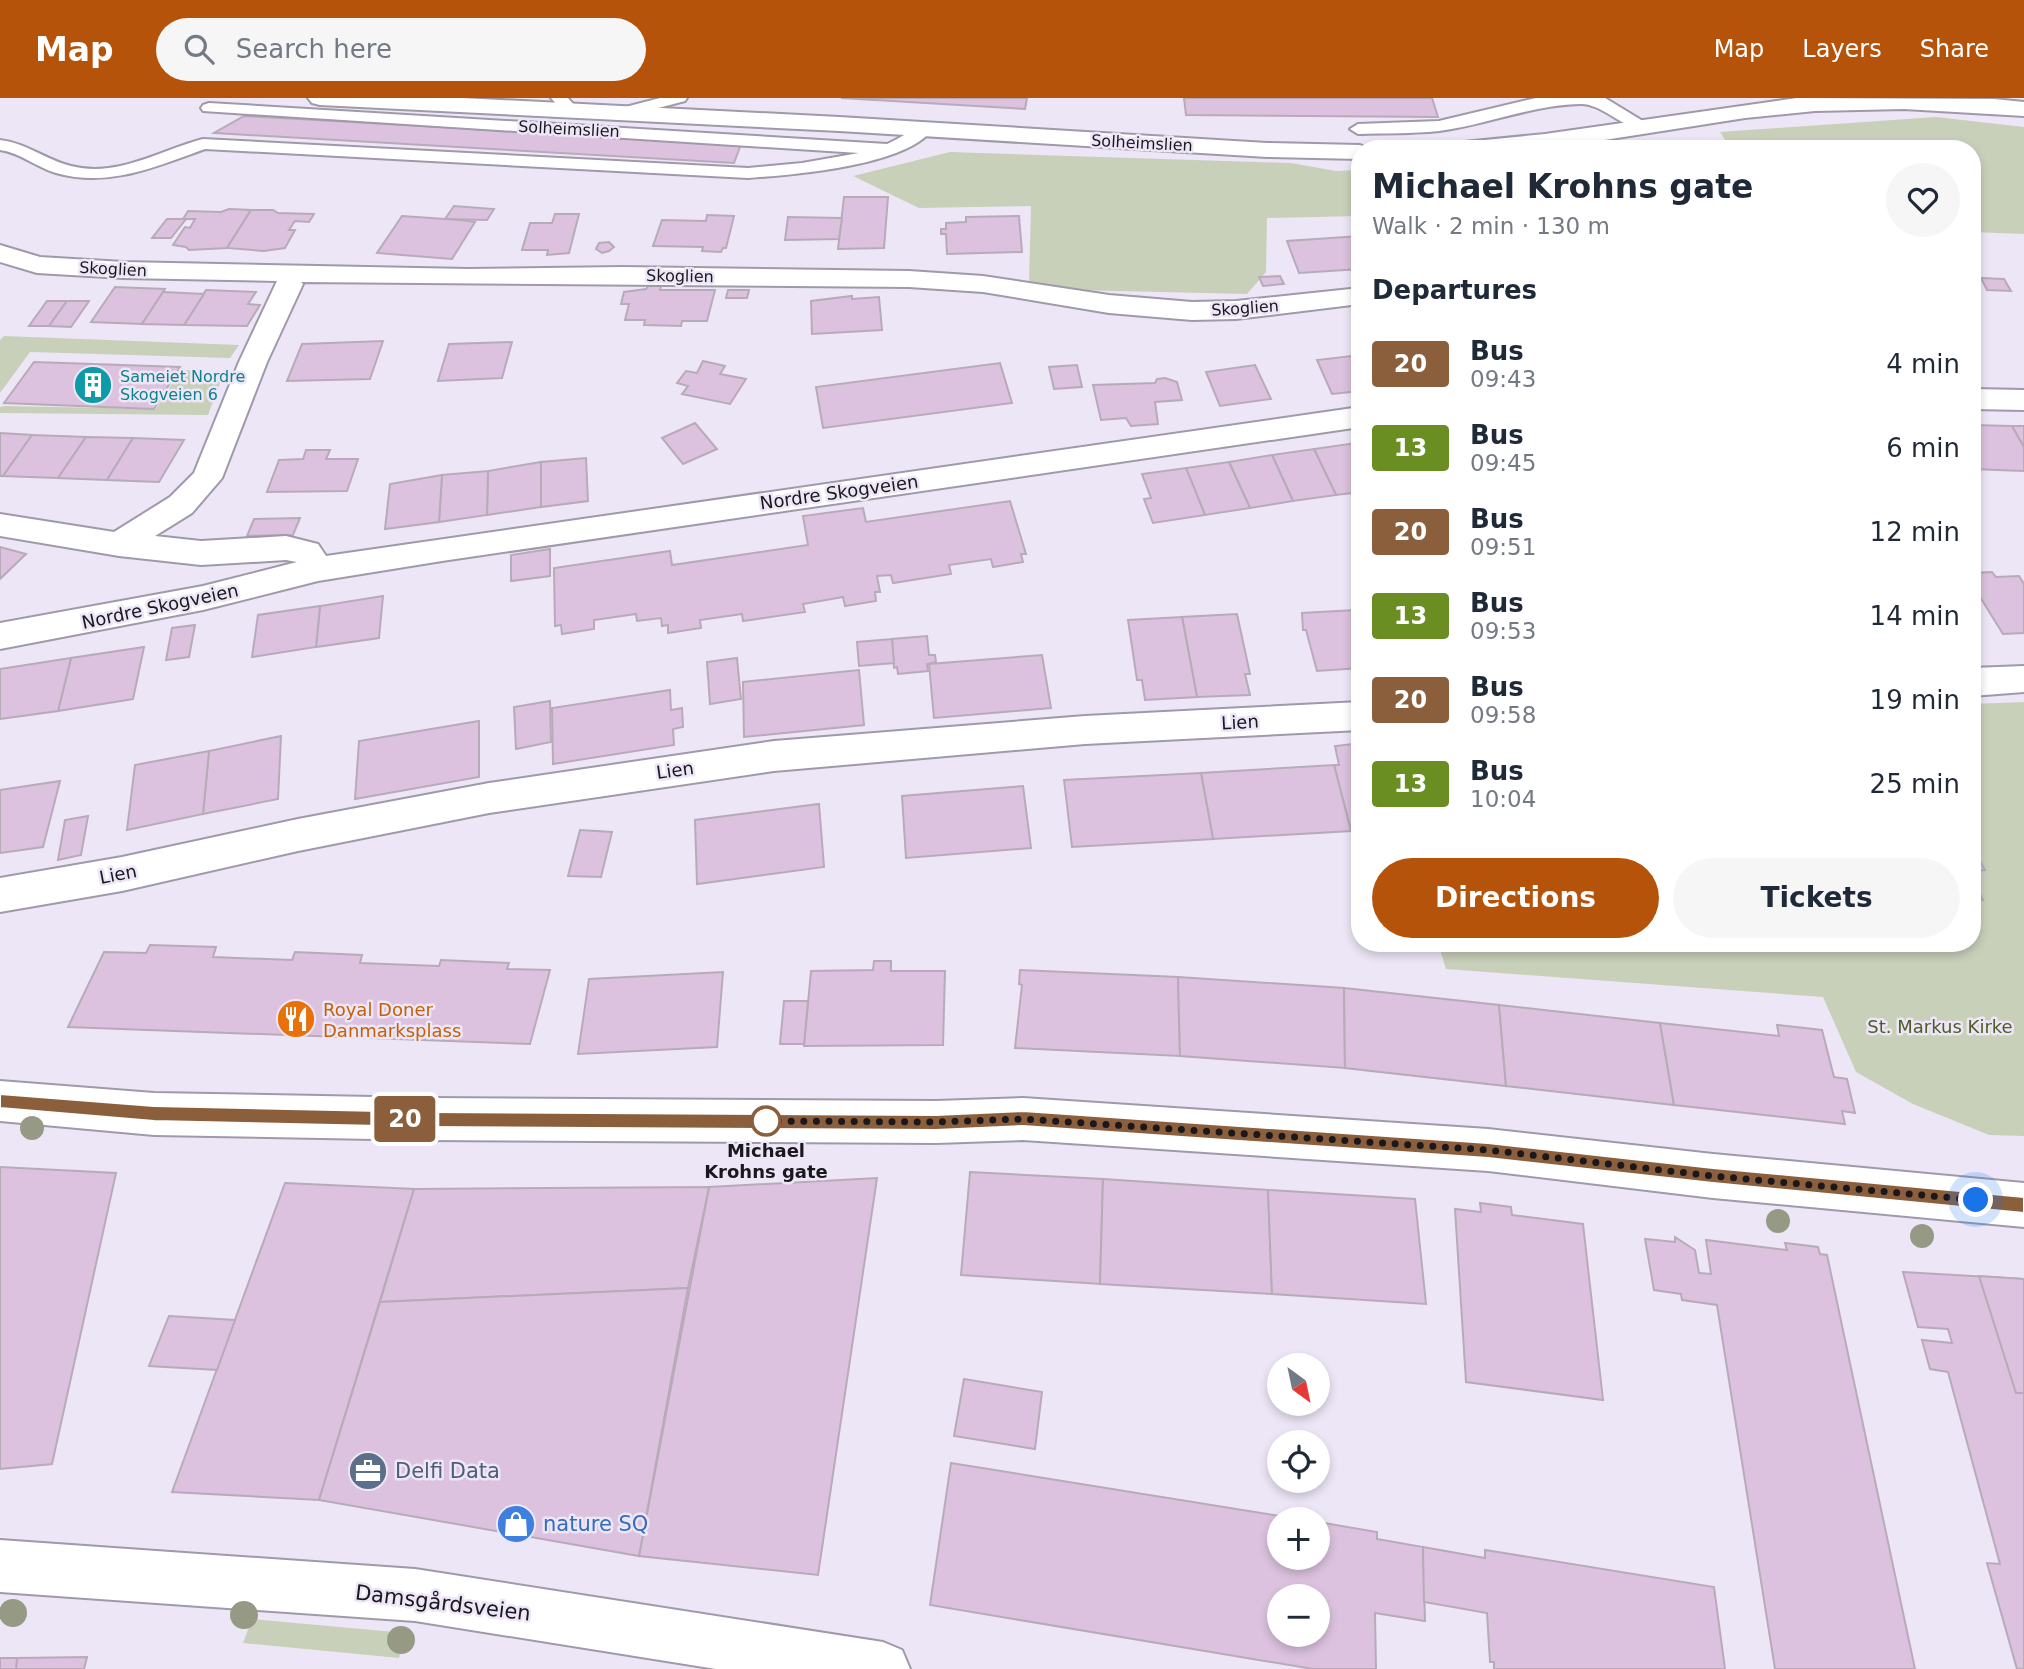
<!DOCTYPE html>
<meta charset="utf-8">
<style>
:root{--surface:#fff;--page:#f6f6f7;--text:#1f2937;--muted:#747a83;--accent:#b45309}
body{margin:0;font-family:"DejaVu Sans",sans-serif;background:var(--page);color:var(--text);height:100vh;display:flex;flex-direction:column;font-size:26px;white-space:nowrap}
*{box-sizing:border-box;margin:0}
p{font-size:23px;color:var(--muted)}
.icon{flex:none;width:38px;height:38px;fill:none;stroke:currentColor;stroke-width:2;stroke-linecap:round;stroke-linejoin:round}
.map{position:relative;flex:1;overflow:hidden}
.sheet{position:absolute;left:1351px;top:42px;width:630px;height:812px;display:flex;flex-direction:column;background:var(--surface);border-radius:28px;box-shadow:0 4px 10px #0003}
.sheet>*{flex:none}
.badge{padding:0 14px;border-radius:5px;font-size:24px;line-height:46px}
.needle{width:46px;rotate:147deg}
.buttons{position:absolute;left:1267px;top:1255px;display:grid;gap:14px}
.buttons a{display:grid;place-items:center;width:63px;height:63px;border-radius:50%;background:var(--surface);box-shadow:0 4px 10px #0003;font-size:35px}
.you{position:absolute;width:35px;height:35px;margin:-18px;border:5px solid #fff;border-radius:50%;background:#1a73e8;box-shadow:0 0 0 10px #1a73e833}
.map>.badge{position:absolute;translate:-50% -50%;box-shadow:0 0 0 4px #fff}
h2{padding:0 21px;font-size:26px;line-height:63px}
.round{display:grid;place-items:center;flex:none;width:74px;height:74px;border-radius:37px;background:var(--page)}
.summary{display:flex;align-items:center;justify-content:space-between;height:119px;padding:0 21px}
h1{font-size:33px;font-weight:800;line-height:52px}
.cta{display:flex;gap:14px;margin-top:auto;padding:14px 21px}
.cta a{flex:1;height:80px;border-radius:42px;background:var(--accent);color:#fff;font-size:28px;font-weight:800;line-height:80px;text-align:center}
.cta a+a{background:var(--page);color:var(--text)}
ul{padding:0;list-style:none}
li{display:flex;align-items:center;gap:21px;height:84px;padding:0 21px}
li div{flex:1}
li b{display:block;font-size:26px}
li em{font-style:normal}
li .badge{min-width:77px;font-weight:700;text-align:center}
header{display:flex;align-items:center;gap:42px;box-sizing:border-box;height:98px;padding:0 35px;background:var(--accent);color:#fff}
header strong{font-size:33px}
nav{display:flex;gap:38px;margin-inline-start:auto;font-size:24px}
.search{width:490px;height:63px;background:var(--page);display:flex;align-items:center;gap:18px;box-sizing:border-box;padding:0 24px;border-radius:38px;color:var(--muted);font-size:26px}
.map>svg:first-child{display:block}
.green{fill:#c9d0ba}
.building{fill:#dcc2de;stroke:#b8abb9;stroke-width:2;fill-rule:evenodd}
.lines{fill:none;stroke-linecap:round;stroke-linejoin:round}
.service-casing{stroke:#a099a9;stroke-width:4}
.minor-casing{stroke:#a099a9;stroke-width:4}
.tertiary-casing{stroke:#a099a9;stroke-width:4}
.primary-casing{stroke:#a099a9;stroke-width:4}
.service{fill:#fff;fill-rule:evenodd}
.minor{fill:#fff;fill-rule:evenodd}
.tertiary{fill:#fff;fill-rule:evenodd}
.primary{fill:#fff;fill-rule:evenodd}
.tree{fill:#969a85}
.line{fill:#8b5e3c;stroke:#fff;stroke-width:2}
.walk{stroke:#1a171d;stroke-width:7;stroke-dasharray:0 12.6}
.stop-dot{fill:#fff;stroke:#8b5e3c;stroke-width:3.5}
.labels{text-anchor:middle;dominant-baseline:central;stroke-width:5;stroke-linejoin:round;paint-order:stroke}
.far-street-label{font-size:16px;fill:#1a171d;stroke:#ede6f7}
.far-culture-label{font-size:16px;fill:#0d838f;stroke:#ede6f7;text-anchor:start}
.street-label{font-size:18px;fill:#1a171d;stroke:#ede6f7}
.food-label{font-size:18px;fill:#c56008;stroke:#ede6f7;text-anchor:start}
.park-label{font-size:18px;fill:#4f5c28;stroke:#ede6f7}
.stop-label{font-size:18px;font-weight:bold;fill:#1a171d;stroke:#ede6f7}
.near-service-label{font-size:21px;fill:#4e5e75;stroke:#ede6f7;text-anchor:start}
.near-shop-label{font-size:21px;fill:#366cbe;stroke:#ede6f7;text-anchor:start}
.near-street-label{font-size:21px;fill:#1a171d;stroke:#ede6f7}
</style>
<header>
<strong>Map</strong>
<div class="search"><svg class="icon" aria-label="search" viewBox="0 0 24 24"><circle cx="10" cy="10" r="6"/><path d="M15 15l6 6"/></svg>Search here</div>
<nav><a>Map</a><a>Layers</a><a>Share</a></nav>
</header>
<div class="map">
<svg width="2024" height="1571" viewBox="0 0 2024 1571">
<rect width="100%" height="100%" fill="#ede6f7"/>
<!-- green -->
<g class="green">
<polygon points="1936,19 2024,29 2024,136 1972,134 1972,51 1731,51 1720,34"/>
<polygon points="950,54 1291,65 1336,73 1360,72 1360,118 1267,120 1266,174 1247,196 1073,192 1029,186 1031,108 919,110 853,78"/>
<polygon points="4,238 239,247 230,260 30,254 0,295 0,242"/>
<polygon points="188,272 221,282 208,317 0,315 0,309 4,308 156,311 180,273"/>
<polygon points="2024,604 2024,1038 1989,1037 1913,1006 1856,974 1823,899 1446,871 1438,845 1972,845 1972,606"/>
<polygon points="252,1521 406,1535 399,1560 243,1545"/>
</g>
<!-- building -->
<g class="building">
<polygon points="841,0 1027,0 1025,11"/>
<polygon points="1184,0 1432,0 1438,19 1186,17"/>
<polygon points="244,18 741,46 734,65 214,35"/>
<polygon points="844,99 888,99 884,150 838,151"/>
<polygon points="454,108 494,111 487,122 445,121"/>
<polygon points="229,111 251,112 227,150 189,152 186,149 173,147 185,129 190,130 195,121 183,121 188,113 221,114"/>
<polygon points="251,112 273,112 278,115 314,116 309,124 295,123 289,132 295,132 285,150 264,153 227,150"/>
<polygon points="555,116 579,116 569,155 547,157 548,152 522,152 530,125 552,125"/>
<polygon points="707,117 734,118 726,150 723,150 721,154 702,153 703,149 653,148 662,122 706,123"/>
<polygon points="402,118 460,122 475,124 452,161 377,155"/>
<polygon points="1019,118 1022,154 947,156 946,136 941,136 941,131 946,131 946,125 966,124 966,119"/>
<polygon points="788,119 842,120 839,141 785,142"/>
<polygon points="167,121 186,121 171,140 152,140"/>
<polygon points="1360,138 1360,171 1299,175 1287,143"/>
<polygon points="609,144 614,149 609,153 602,155 596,151 599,145"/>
<polygon points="1280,178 1284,186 1263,188 1259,179"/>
<polygon points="1981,180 2004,181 2011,193 1987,192"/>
<polygon points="648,188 661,188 660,192 715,192 707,223 682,223 681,228 644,227 645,222 625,222 629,206 621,206 624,194 646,191"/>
<polygon points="115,189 165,191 142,226 91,224"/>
<polygon points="206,192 256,194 248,206 260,207 247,228 184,227"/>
<polygon points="728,192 749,192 747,200 726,200"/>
<polygon points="163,194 204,196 184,227 142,226"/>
<polygon points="852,198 852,201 879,199 882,232 812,236 811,203"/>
<polygon points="47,203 67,203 49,228 29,228"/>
<polygon points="67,203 89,203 71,229 49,228"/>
<polygon points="383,243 370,281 287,283 302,246"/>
<polygon points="512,244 502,280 438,283 449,246"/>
<polygon points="1360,257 1360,293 1332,296 1317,262"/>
<polygon points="703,263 725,268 720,276 746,281 730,306 682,296 688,288 677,285 686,273 697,275"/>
<polygon points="34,264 180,269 154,311 4,305"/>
<polygon points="1000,265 1012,305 823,330 816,289"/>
<polygon points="1077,267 1082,289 1054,291 1049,269"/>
<polygon points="1255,267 1271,301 1220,308 1206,274"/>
<polygon points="1165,280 1177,284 1182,302 1155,304 1158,326 1131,328 1126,320 1101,322 1093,287 1155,285 1157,281"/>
<polygon points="695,325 717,351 683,366 662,340"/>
<polygon points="1972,327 2012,328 2024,349 2024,373 1972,371"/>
<polygon points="2012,328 2024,328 2024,349"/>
<polygon points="0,335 32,337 3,378 0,378"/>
<polygon points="32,337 86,339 58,380 3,378"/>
<polygon points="86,339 133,340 107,382 58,380"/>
<polygon points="133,340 184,342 159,384 107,382"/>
<polygon points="1356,345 1360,353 1360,394 1336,397 1314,351"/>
<polygon points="1314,351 1336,397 1293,403 1272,357"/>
<polygon points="306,352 330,352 326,361 358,361 347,393 267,394 279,362 303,361"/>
<polygon points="1272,357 1293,403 1250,410 1229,364"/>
<polygon points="586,360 588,403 541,409 541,364"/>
<polygon points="541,364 541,409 487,417 488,373"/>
<polygon points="1229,364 1250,410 1205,417 1186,370"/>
<polygon points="1186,370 1205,417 1153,425 1144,401 1151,400 1142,376"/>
<polygon points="488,373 487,417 439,424 442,377"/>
<polygon points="442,377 439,424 385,431 390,386"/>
<polygon points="1010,403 1026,456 1021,456 1023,464 993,469 991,461 949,467 951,476 893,485 891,477 877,478 880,494 875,494 876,503 845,508 843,499 803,506 805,514 743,523 742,516 700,522 701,530 668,535 668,527 662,528 661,520 637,523 636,516 594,522 594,531 562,536 561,527 555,528 554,470 670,453 672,467 808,447 803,418 863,410 866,424"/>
<polygon points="300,420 293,437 247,438 254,421"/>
<polygon points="0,449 26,456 0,481"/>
<polygon points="550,451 550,478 511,483 511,457"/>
<polygon points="1992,474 1996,479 2019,478 2024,486 2024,535 2003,536 1980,499 1974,499 1972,496 1972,480 1977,480 1972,475"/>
<polygon points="383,498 379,540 316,549 320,508"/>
<polygon points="320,508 316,549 252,559 258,517"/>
<polygon points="1355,512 1360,528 1360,570 1317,573 1306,532 1303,532 1302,515"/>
<polygon points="1237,516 1250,576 1245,576 1250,597 1197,599 1182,519"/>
<polygon points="1182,519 1197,599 1145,602 1142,582 1137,582 1128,522"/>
<polygon points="195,527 189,559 166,562 172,530"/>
<polygon points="927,538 929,557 935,557 936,564 927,566 928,573 898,576 897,569 894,570 892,541"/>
<polygon points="892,541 894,565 859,568 857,544"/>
<polygon points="144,549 133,601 58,613 71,560"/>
<polygon points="1042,557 1051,610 934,620 929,566"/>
<polygon points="71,560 58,613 0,621 0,571"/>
<polygon points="737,560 741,601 710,606 707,564"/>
<polygon points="859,572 864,627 744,639 743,584"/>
<polygon points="670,592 671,612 682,610 683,629 673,631 674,647 553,666 552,610"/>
<polygon points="550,603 551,644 516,651 514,609"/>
<polygon points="479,623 479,679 355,701 359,643"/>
<polygon points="281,638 278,701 203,716 209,653"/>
<polygon points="1352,646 1357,666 1360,665 1360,732 1351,733 1334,667 1339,667 1335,648"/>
<polygon points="209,653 203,716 127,732 135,667"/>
<polygon points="1334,667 1351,733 1213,741 1201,675"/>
<polygon points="1201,675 1213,741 1072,749 1064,682"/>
<polygon points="60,683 43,749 0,755 0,692"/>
<polygon points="1023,688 1031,750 906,760 902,698"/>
<polygon points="819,706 824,769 697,786 695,722"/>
<polygon points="88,718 81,757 58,762 65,722"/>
<polygon points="580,732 612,734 601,779 568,778"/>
<polygon points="1974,752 1985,772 1972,773"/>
<polygon points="1972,781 1983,802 1972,803"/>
<polygon points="150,847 216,849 213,859 292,862 295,854 362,857 360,865 439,868 441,862 509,865 507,871 550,872 530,946 68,929 104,854 146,855"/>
<polygon points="874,863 891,863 891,873 945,873 943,947 804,948 811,873 873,872"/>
<polygon points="1020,872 1178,879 1180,958 1015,950 1022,887 1019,886"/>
<polygon points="723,874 717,949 578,956 589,881"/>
<polygon points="1178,879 1344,890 1345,970 1180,958"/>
<polygon points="1344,890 1499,907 1506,988 1345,970"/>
<polygon points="784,903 808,903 804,946 780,946"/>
<polygon points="1499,907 1660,925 1674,1007 1506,988"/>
<polygon points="1660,925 1779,938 1777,927 1822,932 1834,979 1847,981 1855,1015 1842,1013 1845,1026 1674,1007"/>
<polygon points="0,1069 116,1075 52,1366 0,1371"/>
<polygon points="970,1074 1103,1081 1100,1186 961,1177"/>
<polygon points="877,1080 818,1477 639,1458 709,1089"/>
<polygon points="1103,1081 1268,1092 1272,1196 1100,1186"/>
<polygon points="285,1085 414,1091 319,1402 172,1394"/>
<polygon points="709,1089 688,1190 380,1204 414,1091"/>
<polygon points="1268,1092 1415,1101 1426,1206 1272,1196"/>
<polygon points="1480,1105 1511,1109 1512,1117 1583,1126 1603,1302 1466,1284 1455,1111 1481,1114"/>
<polygon points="1675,1139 1695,1152 1699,1175 1711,1176 1706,1142 1787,1152 1785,1145 1818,1149 1820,1156 1827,1157 1915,1571 1775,1571 1717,1207 1682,1202 1681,1196 1654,1192 1645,1141 1675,1144"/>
<polygon points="1903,1174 2024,1181 2024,1571 2017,1571 1987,1465 2000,1466 1948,1274 1930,1271 1922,1242 1952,1245 1948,1231 1918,1229"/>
<polygon points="1979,1178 2024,1181 2024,1295 2016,1295"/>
<polygon points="688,1190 639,1458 319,1402 380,1204"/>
<polygon points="169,1218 235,1222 217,1272 149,1268"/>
<polygon points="964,1281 1042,1294 1035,1351 954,1338"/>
<path d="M951 1365 1298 1421H1279V1460H1318V1424L1377 1434V1441L1423 1449 1425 1523 1375 1515 1376 1571H1313L930 1507ZM1279 1498H1318V1536H1279Z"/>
<polygon points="1423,1449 1485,1460 1485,1452 1714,1489 1725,1571 1494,1571 1494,1564 1490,1564 1487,1515 1424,1504"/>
<polygon points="87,1559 84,1571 16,1571 17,1560"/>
<polygon points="0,1560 17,1560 16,1571 0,1571"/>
</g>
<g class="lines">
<!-- service casing -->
<g class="service-casing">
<g id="service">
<polygon points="551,0 568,0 580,14 578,17 566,17"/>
<polygon points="660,0 687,0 685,3 616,21 608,16 610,13"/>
<path d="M1536 0H1605L1651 28 1649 31C1629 37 1605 6 1581 6 1531 7 1487 27 1439 33 1412 36 1384 35 1358 36L1350 31 1358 26 1439 23Z"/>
<path d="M209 5 887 46C900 41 913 30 924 27L932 32C904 68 793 77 748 80L205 51C155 69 108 90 56 75 36 69 21 55 0 52V42C27 45 46 62 71 68 118 80 160 52 203 41L748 70 802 65 859 55 203 13 201 10 203 7Z"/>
</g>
</g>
<!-- minor casing -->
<g class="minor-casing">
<g id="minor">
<polygon points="0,147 40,159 123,164 468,171 622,169 909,173 983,178 1109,197 1192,204 1236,203 1360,190 1360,206 1236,221 1192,222 1109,215 983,194 909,189 301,184 303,186 267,264 222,380 192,415 155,438 201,443 286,438 318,446 326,458 1360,309 1360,329 442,463 318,483 203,512 0,551 0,525 203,488 297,464 286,462 201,467 119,458 0,438 0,416 114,434 170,399 194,375 239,264 277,183 123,180 37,175 0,164"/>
<polygon points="1972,291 2024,292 2024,312 1972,311"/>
<polygon points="2024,568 2024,594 1972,598 1972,570"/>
<polygon points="1360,604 1360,632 1085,646 774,673 489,715 298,753 122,793 0,814 0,780 122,759 298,721 489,685 774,643 1085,618"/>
</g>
</g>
<!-- tertiary casing -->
<g class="tertiary-casing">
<g id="tertiary">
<polygon points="308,0 462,0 839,19 1267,45 1360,47 1370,51 1360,51 1360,61 1267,59 839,33 320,7 312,5"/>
<polygon points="1797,0 1994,1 2024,4 2024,18 1904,11 1815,13 1745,20 1547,51 1452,51 1455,46 1464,44 1545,36"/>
<polygon points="0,1442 415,1471 883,1544 902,1552 910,1571 716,1571 415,1523 0,1494"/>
</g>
</g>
<!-- primary casing -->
<g class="primary-casing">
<polygon id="primary" points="0,983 154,995 427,1000 936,1003 1023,1000 1488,1031 1713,1056 2024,1085 2024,1129 1713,1100 1488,1073 1023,1042 936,1045 427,1042 154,1037 0,1023"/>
</g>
<!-- service -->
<use href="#service" class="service"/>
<!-- minor -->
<use href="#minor" class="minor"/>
<!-- tertiary -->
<use href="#tertiary" class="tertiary"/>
<!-- primary -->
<use href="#primary" class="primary"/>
</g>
<!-- trees -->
<g class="tree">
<circle cx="32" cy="1030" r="12"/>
<circle cx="1778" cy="1123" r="12"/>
<circle cx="1922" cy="1138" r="12"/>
<circle cx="13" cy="1515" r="14"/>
<circle cx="244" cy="1517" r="14"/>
<circle cx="401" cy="1542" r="14"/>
</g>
<!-- line -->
<polygon class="line" points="0,996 154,1008 427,1014 936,1017 1023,1013 1488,1045 1713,1070 2024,1099 2024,1115 1713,1085 1488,1060 1023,1028 936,1032 427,1029 154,1023 0,1010"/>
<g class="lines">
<!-- walk -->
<polyline class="walk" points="766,1023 936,1024 1023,1021 1488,1052 1713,1078 1976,1102"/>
</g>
<!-- icons -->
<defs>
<g id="building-disc" transform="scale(2.0125)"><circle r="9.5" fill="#0f9aa8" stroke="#ede6f7"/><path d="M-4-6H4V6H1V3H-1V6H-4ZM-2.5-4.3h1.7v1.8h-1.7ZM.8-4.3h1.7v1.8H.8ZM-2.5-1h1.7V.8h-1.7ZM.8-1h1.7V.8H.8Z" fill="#fff"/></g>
<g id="restaurant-disc" transform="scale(2.0125)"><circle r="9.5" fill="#e8710a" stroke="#ede6f7"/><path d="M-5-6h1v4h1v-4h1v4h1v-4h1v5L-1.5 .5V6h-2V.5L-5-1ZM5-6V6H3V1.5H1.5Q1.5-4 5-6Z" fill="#fff"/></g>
<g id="office-disc" transform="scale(2.0125)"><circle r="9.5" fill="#5c6f8a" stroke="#ede6f7"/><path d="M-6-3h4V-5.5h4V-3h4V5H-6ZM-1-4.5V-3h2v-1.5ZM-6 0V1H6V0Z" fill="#fff"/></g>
<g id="shop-disc" transform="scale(2.0125)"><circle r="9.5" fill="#3f7fe0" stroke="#ede6f7"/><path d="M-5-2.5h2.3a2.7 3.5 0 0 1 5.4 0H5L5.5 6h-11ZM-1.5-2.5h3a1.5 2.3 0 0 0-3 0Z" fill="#fff"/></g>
</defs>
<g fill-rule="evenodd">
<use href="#building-disc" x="93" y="287"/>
<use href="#restaurant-disc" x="296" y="921"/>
<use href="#office-disc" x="368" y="1373"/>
<use href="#shop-disc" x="516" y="1426"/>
</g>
<!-- markers -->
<circle class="stop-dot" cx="766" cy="1023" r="14"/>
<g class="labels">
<!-- far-street labels -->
<g class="far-street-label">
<text transform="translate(569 31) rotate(3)">Solheimslien</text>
<text transform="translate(1142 45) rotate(3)">Solheimslien</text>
<text transform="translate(113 171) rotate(3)">Skoglien</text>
<text transform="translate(680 178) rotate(1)">Skoglien</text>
<text transform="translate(1245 210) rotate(-4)">Skoglien</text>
</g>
<!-- far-culture labels -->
<g class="far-culture-label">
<text x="120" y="278">Sameiet Nordre<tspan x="120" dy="18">Skogveien 6</tspan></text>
</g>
<!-- street labels -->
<g class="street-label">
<text transform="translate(839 394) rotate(-8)">Nordre Skogveien</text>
<text transform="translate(160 508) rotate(-12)">Nordre Skogveien</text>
<text transform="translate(1240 624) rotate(-3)">Lien</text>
<text transform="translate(675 672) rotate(-8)">Lien</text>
<text transform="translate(118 776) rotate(-11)">Lien</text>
</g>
<!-- food labels -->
<g class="food-label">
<text x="323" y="911">Royal Doner<tspan x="323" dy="21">Danmarksplass</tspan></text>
</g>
<!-- park labels -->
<g class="park-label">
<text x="1940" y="928">St. Markus Kirke</text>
</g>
<!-- stop labels -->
<g class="stop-label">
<text x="766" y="1052">Michael<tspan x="766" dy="21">Krohns gate</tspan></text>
</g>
<!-- near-service labels -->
<g class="near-service-label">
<text x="395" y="1373">Delfi Data</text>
</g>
<!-- near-shop labels -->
<g class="near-shop-label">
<text x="543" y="1426">nature SQ</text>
</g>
<!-- near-street labels -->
<g class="near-street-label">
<text transform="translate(443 1505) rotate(7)">Damsgårdsveien</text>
</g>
</g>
</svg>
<div class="buttons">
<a><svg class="needle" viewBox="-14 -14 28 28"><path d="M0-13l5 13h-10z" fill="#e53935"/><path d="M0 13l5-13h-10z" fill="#747a83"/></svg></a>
<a><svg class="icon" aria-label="locate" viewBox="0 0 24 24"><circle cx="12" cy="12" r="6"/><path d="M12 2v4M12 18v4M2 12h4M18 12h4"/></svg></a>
<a>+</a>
<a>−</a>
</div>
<div class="you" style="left:1976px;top:1102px"></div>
<b class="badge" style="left:405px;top:1021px;background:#8b5e3c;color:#fff">20</b>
<section class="sheet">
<div class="summary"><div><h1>Michael Krohns gate</h1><p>Walk · 2 min · 130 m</p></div><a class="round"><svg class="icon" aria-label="heart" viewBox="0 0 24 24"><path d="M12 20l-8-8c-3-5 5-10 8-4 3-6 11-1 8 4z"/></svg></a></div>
<h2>Departures</h2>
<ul>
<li><span class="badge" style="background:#8b5e3c;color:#fff">20</span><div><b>Bus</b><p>09:43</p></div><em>4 min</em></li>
<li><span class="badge" style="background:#6b8e23;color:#fff">13</span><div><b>Bus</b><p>09:45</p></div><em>6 min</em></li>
<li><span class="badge" style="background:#8b5e3c;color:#fff">20</span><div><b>Bus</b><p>09:51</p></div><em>12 min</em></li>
<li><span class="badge" style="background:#6b8e23;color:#fff">13</span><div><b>Bus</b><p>09:53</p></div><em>14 min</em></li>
<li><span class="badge" style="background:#8b5e3c;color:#fff">20</span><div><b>Bus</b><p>09:58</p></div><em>19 min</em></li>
<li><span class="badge" style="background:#6b8e23;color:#fff">13</span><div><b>Bus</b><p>10:04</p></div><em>25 min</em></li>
</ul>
<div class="cta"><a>Directions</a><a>Tickets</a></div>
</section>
</div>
